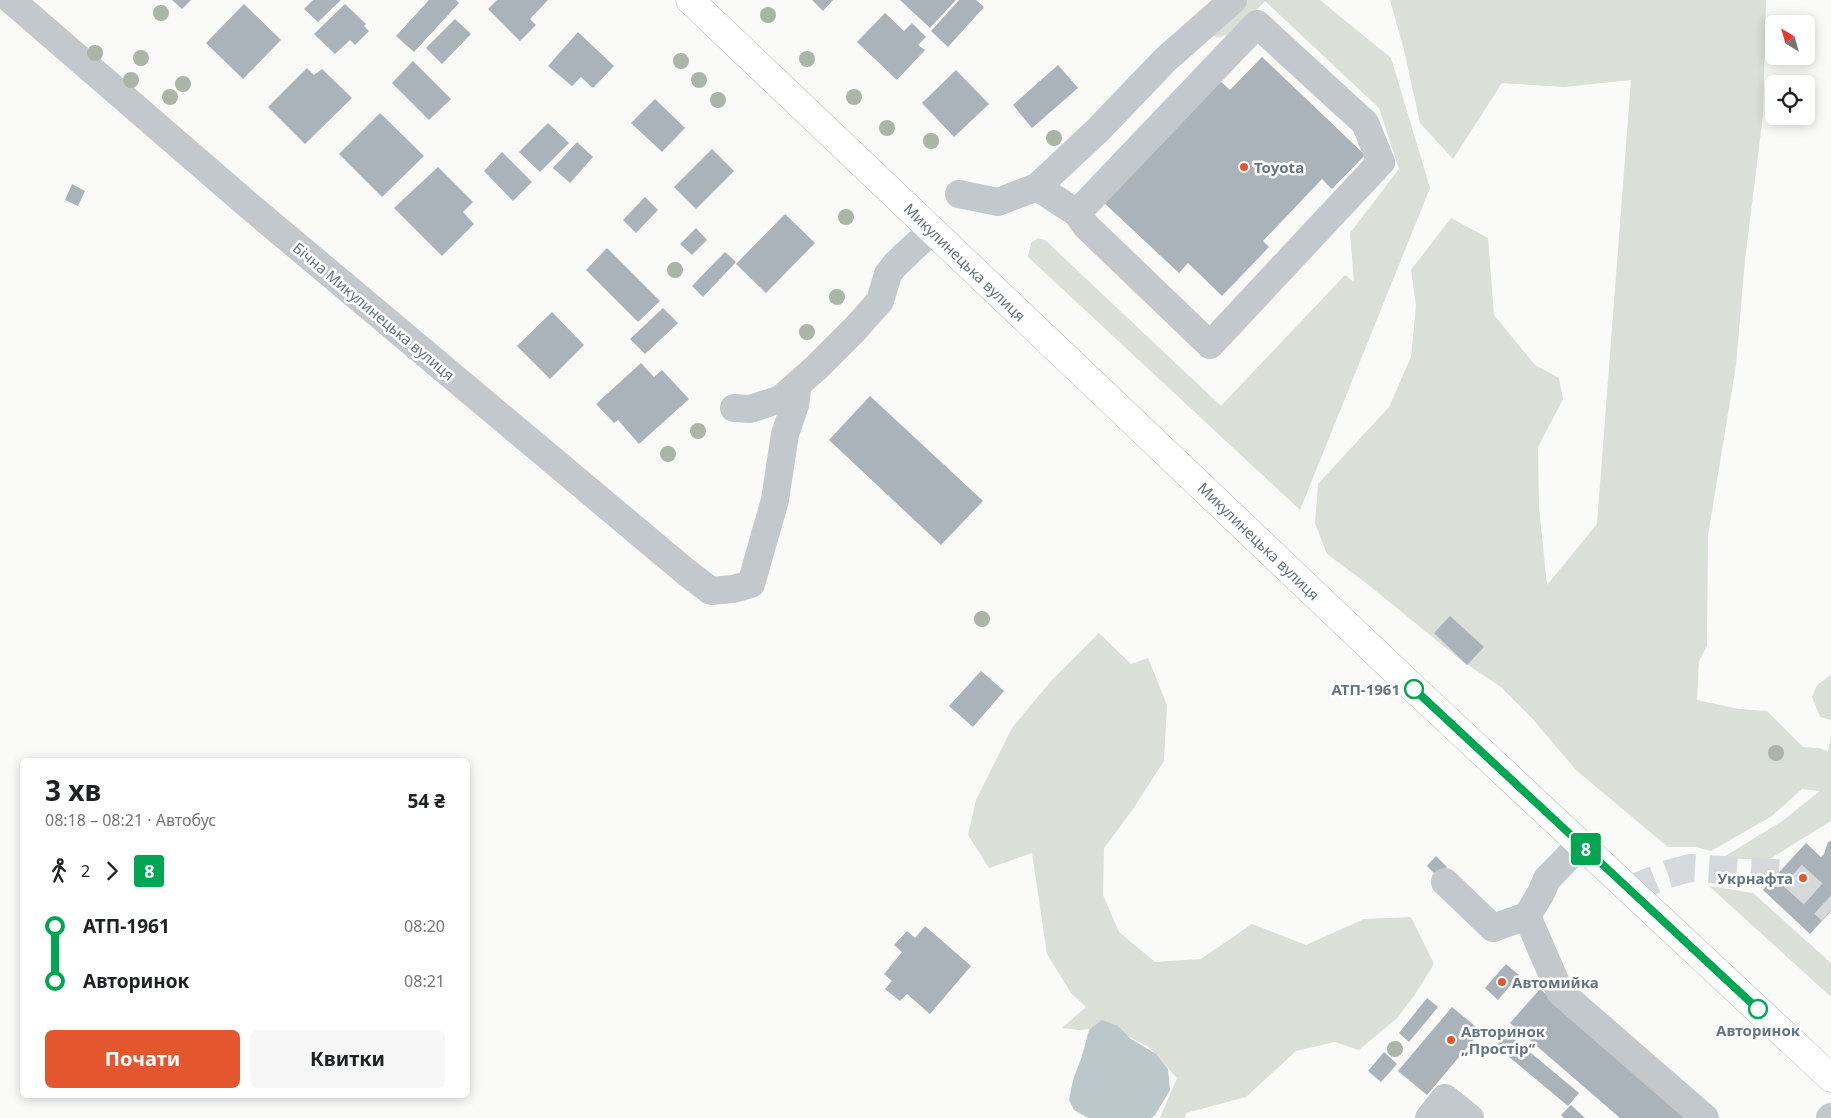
<!DOCTYPE html>
<html lang="uk">
<meta charset="utf-8">
<style>
:root{--surface:#fff;--page:#f6f6f6;--text:#202124;--muted:#757577;--accent:#e4572e}
body{margin:0;font-family:"Noto Sans",sans-serif;background:var(--page);color:var(--text);height:100vh;display:flex;flex-direction:column;font-size:19px;white-space:nowrap}
*{box-sizing:border-box;margin:0}
p{font-size:16px;color:var(--muted)}
.icon{flex:none;width:28px;height:28px;fill:none;stroke:currentColor;stroke-width:2;stroke-linecap:round;stroke-linejoin:round}
.map{position:relative;flex:1;overflow:hidden}
.drawer{position:absolute;left:20px;top:758px;width:450px;height:340px;display:flex;flex-direction:column;background:var(--surface);border-radius:8px;box-shadow:0 2px 12px #0003}
.drawer>*{flex:none}
.badge{padding:0 10px;border-radius:4px;font-size:18px;line-height:32px}
.needle{width:32px;rotate:323deg}
.controls{position:absolute;left:1765px;top:15px;display:grid;gap:10px}
.controls a{display:grid;place-items:center;width:50px;height:50px;border-radius:8px;background:var(--surface);box-shadow:0 2px 12px #0003;font-size:25px}
.map>.badge{position:absolute;translate:-50% -50%;box-shadow:0 0 0 2px #fff}
.legs{display:flex;align-items:center;gap:8px;height:55px;padding:0 25px;font-size:16px}
.legs p{margin-inline-start:auto}
.head{display:flex;align-items:center;justify-content:space-between;height:85px;padding:0 25px}
h1{font-size:28px;font-weight:700;line-height:38px}
.primary-button{display:flex;gap:10px;margin-top:auto;padding:10px 25px}
.primary-button a{flex:1;height:58px;border-radius:8px;background:var(--accent);color:#fff;font-size:20px;font-weight:700;line-height:58px;text-align:center}
.primary-button a+a{background:var(--page);color:var(--text)}
ul{padding:0 25px;list-style:none}
li{display:flex;align-items:center;gap:18px;height:55px;font-size:19px}
li i{display:grid;place-items:center;width:8px;height:100%;margin:0 6px;background:currentColor}
li i::after{content:'';width:12px;height:12px;margin:-6px;border:4px solid;border-radius:50%;background:var(--surface)}
li p{margin-inline-start:auto}
li:first-child i{background:linear-gradient(#0000 50%,currentColor 0)}
li:last-child i{background:linear-gradient(currentColor 50%,#0000 0)}
.map>svg:first-child{display:block}
.green{fill:#dadfd7}
.water{fill:#bbc7cb}
.building{fill:#aab3b9}
.lines{fill:none;stroke-linecap:round;stroke-linejoin:round}
.minor-tunnel{stroke:#d5d9db;stroke-width:28;stroke-dasharray:28 14;stroke-linecap:butt}
.highway-casing{stroke:#b4b9bd;stroke-width:29}
.minor{stroke:#c3c8cc;stroke-width:28}
.highway{stroke:#fff;stroke-width:28}
.tree{fill:#aab4a7}
.line-1-casing{stroke:#fff;stroke-width:11}
.line-1{stroke:#00a651;stroke-width:8}
.poi-dot{fill:#e4572e;stroke:#fff;stroke-width:2}
.stop-1-dot{fill:#fff;stroke:#00a651;stroke-width:2.5}
.labels{text-anchor:middle;dominant-baseline:central;stroke-width:5;stroke-linejoin:round;paint-order:stroke}
.poi-label{font-size:15px;font-weight:bold;fill:#657683;stroke:#fff;text-anchor:start}
.street-label{font-size:15px;fill:#657683;stroke:#fff}
.stop-label{font-size:15px;font-weight:bold;fill:#657683;stroke:#fff;text-anchor:end}
</style>
<div class="map">
<svg width="1831" height="1118" viewBox="0 0 1831 1118">
<rect width="100%" height="100%" fill="#fafaf8"/>
<!-- green -->
<g class="green">
<polygon points="1240,0 1320,0 1391,58 1430,188 1300,510 1028,257 1031,243 1038,238 1045,240 1221,406 1345,275 1354,282 1350,233 1399,169 1379,108 1265,1 1236,31 1218,38 1208,34"/>
<polygon points="1390,0 1766,0 1763,115 1745,260 1736,365 1708,535 1707,646 1699,661 1697,700 1739,709 1767,711 1803,747 1818,748 1828,751 1831,737 1831,821 1768,860 1722,858 1781,822 1820,791 1802,789 1772,816 1711,851 1695,847 1668,847 1576,770 1531,717 1501,687 1462,661 1366,583 1327,554 1315,523 1318,484 1389,407 1411,357 1416,306 1411,270 1451,218 1488,238 1494,315 1535,365 1559,378 1563,399 1538,447 1539,507 1547,585 1597,524 1631,80 1564,87 1502,83 1453,159 1420,123 1404,50"/>
<polygon points="1099,633 1131,664 1148,658 1167,705 1164,761 1133,809 1104,848 1103,895 1119,932 1155,962 1201,959 1252,924 1306,945 1364,919 1411,917 1434,964 1414,996 1397,1018 1359,1050 1335,1042 1296,1051 1246,1097 1186,1113 1185,1118 1160,1118 1177,1078 1149,1047 1110,1027 1079,1030 1062,1028 1086,1007 1071,993 1047,954 1032,853 989,868 968,835 976,800 1012,728 1051,681"/>
<polygon points="1831,675 1831,720 1820,717 1812,697 1817,685"/>
<polygon points="1709,886 1753,893 1831,963 1831,997"/>
</g>
<!-- water -->
<polygon class="water" points="1102,1020 1118,1026 1131,1039 1156,1054 1168,1069 1170,1090 1155,1115 1151,1118 1088,1118 1074,1110 1069,1100 1073,1080 1082,1056 1089,1030"/>
<!-- building -->
<g class="building">
<polygon points="172,0 191,0 182,9"/>
<polygon points="313,0 341,0 318,22 304,9"/>
<polygon points="429,0 456,0 459,3 414,52 396,36"/>
<polygon points="497,0 548,0 530,19 536,25 520,41 488,9"/>
<polygon points="812,0 833,0 823,11"/>
<polygon points="900,0 956,0 930,28"/>
<polygon points="959,0 976,0 984,7 948,47 931,31"/>
<polygon points="244,4 281,40 243,79 206,43"/>
<polygon points="345,4 366,24 364,26 369,31 355,45 350,40 335,54 314,34"/>
<polygon points="885,13 904,31 912,23 926,37 918,45 925,50 897,80 857,42"/>
<polygon points="455,19 471,34 442,64 426,48"/>
<polygon points="578,32 614,66 593,88 581,77 572,86 548,66"/>
<polygon points="1262,57 1365,155 1332,189 1322,179 1263,241 1269,247 1222,296 1188,263 1179,273 1102,201 1218,79 1230,90"/>
<polygon points="413,61 451,99 429,120 392,83"/>
<polygon points="1058,65 1078,88 1032,128 1013,105"/>
<polygon points="307,68 314,75 322,69 352,98 305,144 268,107"/>
<polygon points="956,70 989,104 954,137 922,103"/>
<polygon points="655,99 685,128 662,152 631,123"/>
<polygon points="380,113 424,156 382,197 339,154"/>
<polygon points="548,123 569,143 540,172 519,152"/>
<polygon points="577,142 593,157 570,183 553,168"/>
<polygon points="712,149 734,171 696,209 674,187"/>
<polygon points="502,152 532,182 513,201 484,171"/>
<polygon points="438,167 473,202 463,212 474,224 442,256 394,208"/>
<polygon points="72,184 85,191 78,206 65,200"/>
<polygon points="645,197 658,210 636,233 623,220"/>
<polygon points="785,214 815,243 766,293 736,264"/>
<polygon points="696,228 707,240 692,255 680,244"/>
<polygon points="607,248 660,301 638,322 586,270"/>
<polygon points="725,252 736,262 703,297 692,286"/>
<polygon points="663,308 678,323 645,354 630,339"/>
<polygon points="552,312 584,345 550,379 517,346"/>
<polygon points="641,363 654,377 662,370 689,399 639,444 618,420 614,423 596,404"/>
<polygon points="870,396 983,501 941,545 829,440"/>
<polygon points="1450,616 1484,647 1467,665 1434,633"/>
<polygon points="981,671 1004,691 973,727 949,706"/>
<polygon points="1831,841 1831,911 1810,934 1763,890 1806,843 1821,857 1824,854 1828,842"/>
<polygon points="1436,856 1447,867 1438,877 1427,866"/>
<polygon points="925,926 971,966 930,1014 907,994 900,1001 885,989 892,981 884,974 902,952 894,945 907,931 915,938"/>
<polygon points="1506,964 1519,975 1498,1000 1485,988"/>
<polygon points="1540,989 1689,1118 1620,1118 1510,1023"/>
<polygon points="1427,998 1438,1007 1409,1042 1399,1033"/>
<polygon points="1452,1007 1481,1031 1427,1095 1398,1071"/>
<polygon points="1507,1033 1579,1093 1568,1106 1496,1046"/>
<polygon points="1384,1052 1397,1064 1381,1082 1368,1071"/>
<polygon points="1571,1105 1585,1118 1564,1118 1561,1115"/>
</g>
<g class="lines">
<!-- minor-tunnel -->
<polyline class="minor-tunnel" points="1629,890 1668,874 1690,868 1791,874 1831,910"/>
<!-- highway casing -->
<g class="highway-casing">
<polyline id="highway" points="690,0 1408,683 1831,1078"/>
</g>
<!-- minor -->
<g class="minor">
<polyline points="11,0 247,204 686,572 711,591 733,589 751,584 775,500 785,434 795,405 798,384"/>
<polyline points="1037,187 1077,213 1257,24 1365,123 1381,162 1210,345 1086,226 1077,213"/>
<polyline points="959,194 998,202 1037,187 1098,130 1165,60 1233,0"/>
<polyline points="734,408 750,409 781,399 816,368 855,329 880,301 888,274 895,265 932,230"/>
<polyline points="1581,844 1547,879 1541,893 1527,916 1560,992 1705,1118"/>
<polyline points="1445,882 1493,928 1527,916"/>
<polyline points="1429,1118 1445,1098 1470,1118"/>
<polyline points="1830,1118 1831,1117"/>
</g>
<!-- highway -->
<use href="#highway" class="highway"/>
</g>
<!-- trees -->
<g class="tree">
<circle cx="161" cy="13" r="8"/>
<circle cx="768" cy="15" r="8"/>
<circle cx="95" cy="53" r="8"/>
<circle cx="141" cy="58" r="8"/>
<circle cx="807" cy="59" r="8"/>
<circle cx="681" cy="61" r="8"/>
<circle cx="131" cy="80" r="8"/>
<circle cx="699" cy="80" r="8"/>
<circle cx="183" cy="84" r="8"/>
<circle cx="170" cy="97" r="8"/>
<circle cx="854" cy="97" r="8"/>
<circle cx="718" cy="100" r="8"/>
<circle cx="887" cy="128" r="8"/>
<circle cx="1054" cy="138" r="8"/>
<circle cx="931" cy="141" r="8"/>
<circle cx="846" cy="217" r="8"/>
<circle cx="675" cy="270" r="8"/>
<circle cx="837" cy="297" r="8"/>
<circle cx="807" cy="332" r="8"/>
<circle cx="698" cy="431" r="8"/>
<circle cx="668" cy="454" r="8"/>
<circle cx="982" cy="619" r="8"/>
<circle cx="1776" cy="753" r="8"/>
<circle cx="1395" cy="1049" r="8"/>
</g>
<g class="lines">
<!-- line-1 casing -->
<g class="line-1-casing">
<path id="line-1" d="M1414 689C1529 796 1643 903 1758 1009"/>
</g>
<!-- line-1 -->
<use href="#line-1" class="line-1"/>
</g>
<!-- markers -->
<g class="poi-dot">
<circle cx="1244" cy="167" r="5"/>
<circle cx="1803" cy="878" r="5"/>
<circle cx="1502" cy="982" r="5"/>
<circle cx="1451" cy="1040" r="5"/>
</g>
<g class="stop-1-dot">
<circle cx="1414" cy="689" r="9"/>
<circle cx="1758" cy="1009" r="9"/>
</g>
<g class="labels">
<!-- poi labels -->
<g class="poi-label">
<text x="1254" y="167">Toyota</text>
<text x="1793" y="878" text-anchor="end">Укрнафта</text>
<text x="1512" y="982">Автомийка</text>
<text x="1461" y="1031">Авторинок<tspan x="1461" dy="17">„Простір“</tspan></text>
</g>
<!-- street labels -->
<g class="street-label">
<text transform="translate(965 262) rotate(44)">Микулинецька вулиця</text>
<text transform="translate(374 311) rotate(40)">Бічна Микулинецька вулиця</text>
<text transform="translate(1259 541) rotate(44)">Микулинецька вулиця</text>
</g>
<!-- stop labels -->
<g class="stop-label">
<text x="1400" y="689">АТП-1961</text>
<text x="1758" y="1030" text-anchor="middle">Авторинок</text>
</g>
</g>
</svg>
<div class="controls">
<a><svg class="needle" viewBox="-14 -14 28 28"><path d="M0-13l5 13h-10z" fill="#e53935"/><path d="M0 13l5-13h-10z" fill="#757577"/></svg></a>
<a><svg class="icon" aria-label="locate" viewBox="0 0 24 24"><circle cx="12" cy="12" r="6"/><path d="M12 2v4M12 18v4M2 12h4M18 12h4"/></svg></a>
</div>
<b class="badge" style="left:1586px;top:849px;background:#00a651;color:#fff">8</b>
<section class="drawer">
<div class="head"><div><h1>3 хв</h1><p>08:18 – 08:21 · Автобус</p></div><b>54 ₴</b></div>
<div class="legs"><svg class="icon" aria-label="walk" viewBox="0 0 24 24"><circle cx="13" cy="4" r="2"/><path d="M13 8l-2 6 4 7M11 14l-3 7M7 12l3-4h3l4 4"/></svg>2<svg class="icon" aria-label="forward" viewBox="0 0 24 24"><path d="M9 5l7 7-7 7"/></svg><b class="badge" style="background:#00a651;color:#fff">8</b></div>
<ul>
<li><i style="color:#00a651"></i><b>АТП-1961</b><p>08:20</p></li>
<li><i style="color:#00a651"></i><b>Авторинок</b><p>08:21</p></li>
</ul>
<div class="primary-button"><a>Почати</a><a>Квитки</a></div>
</section>
</div>
